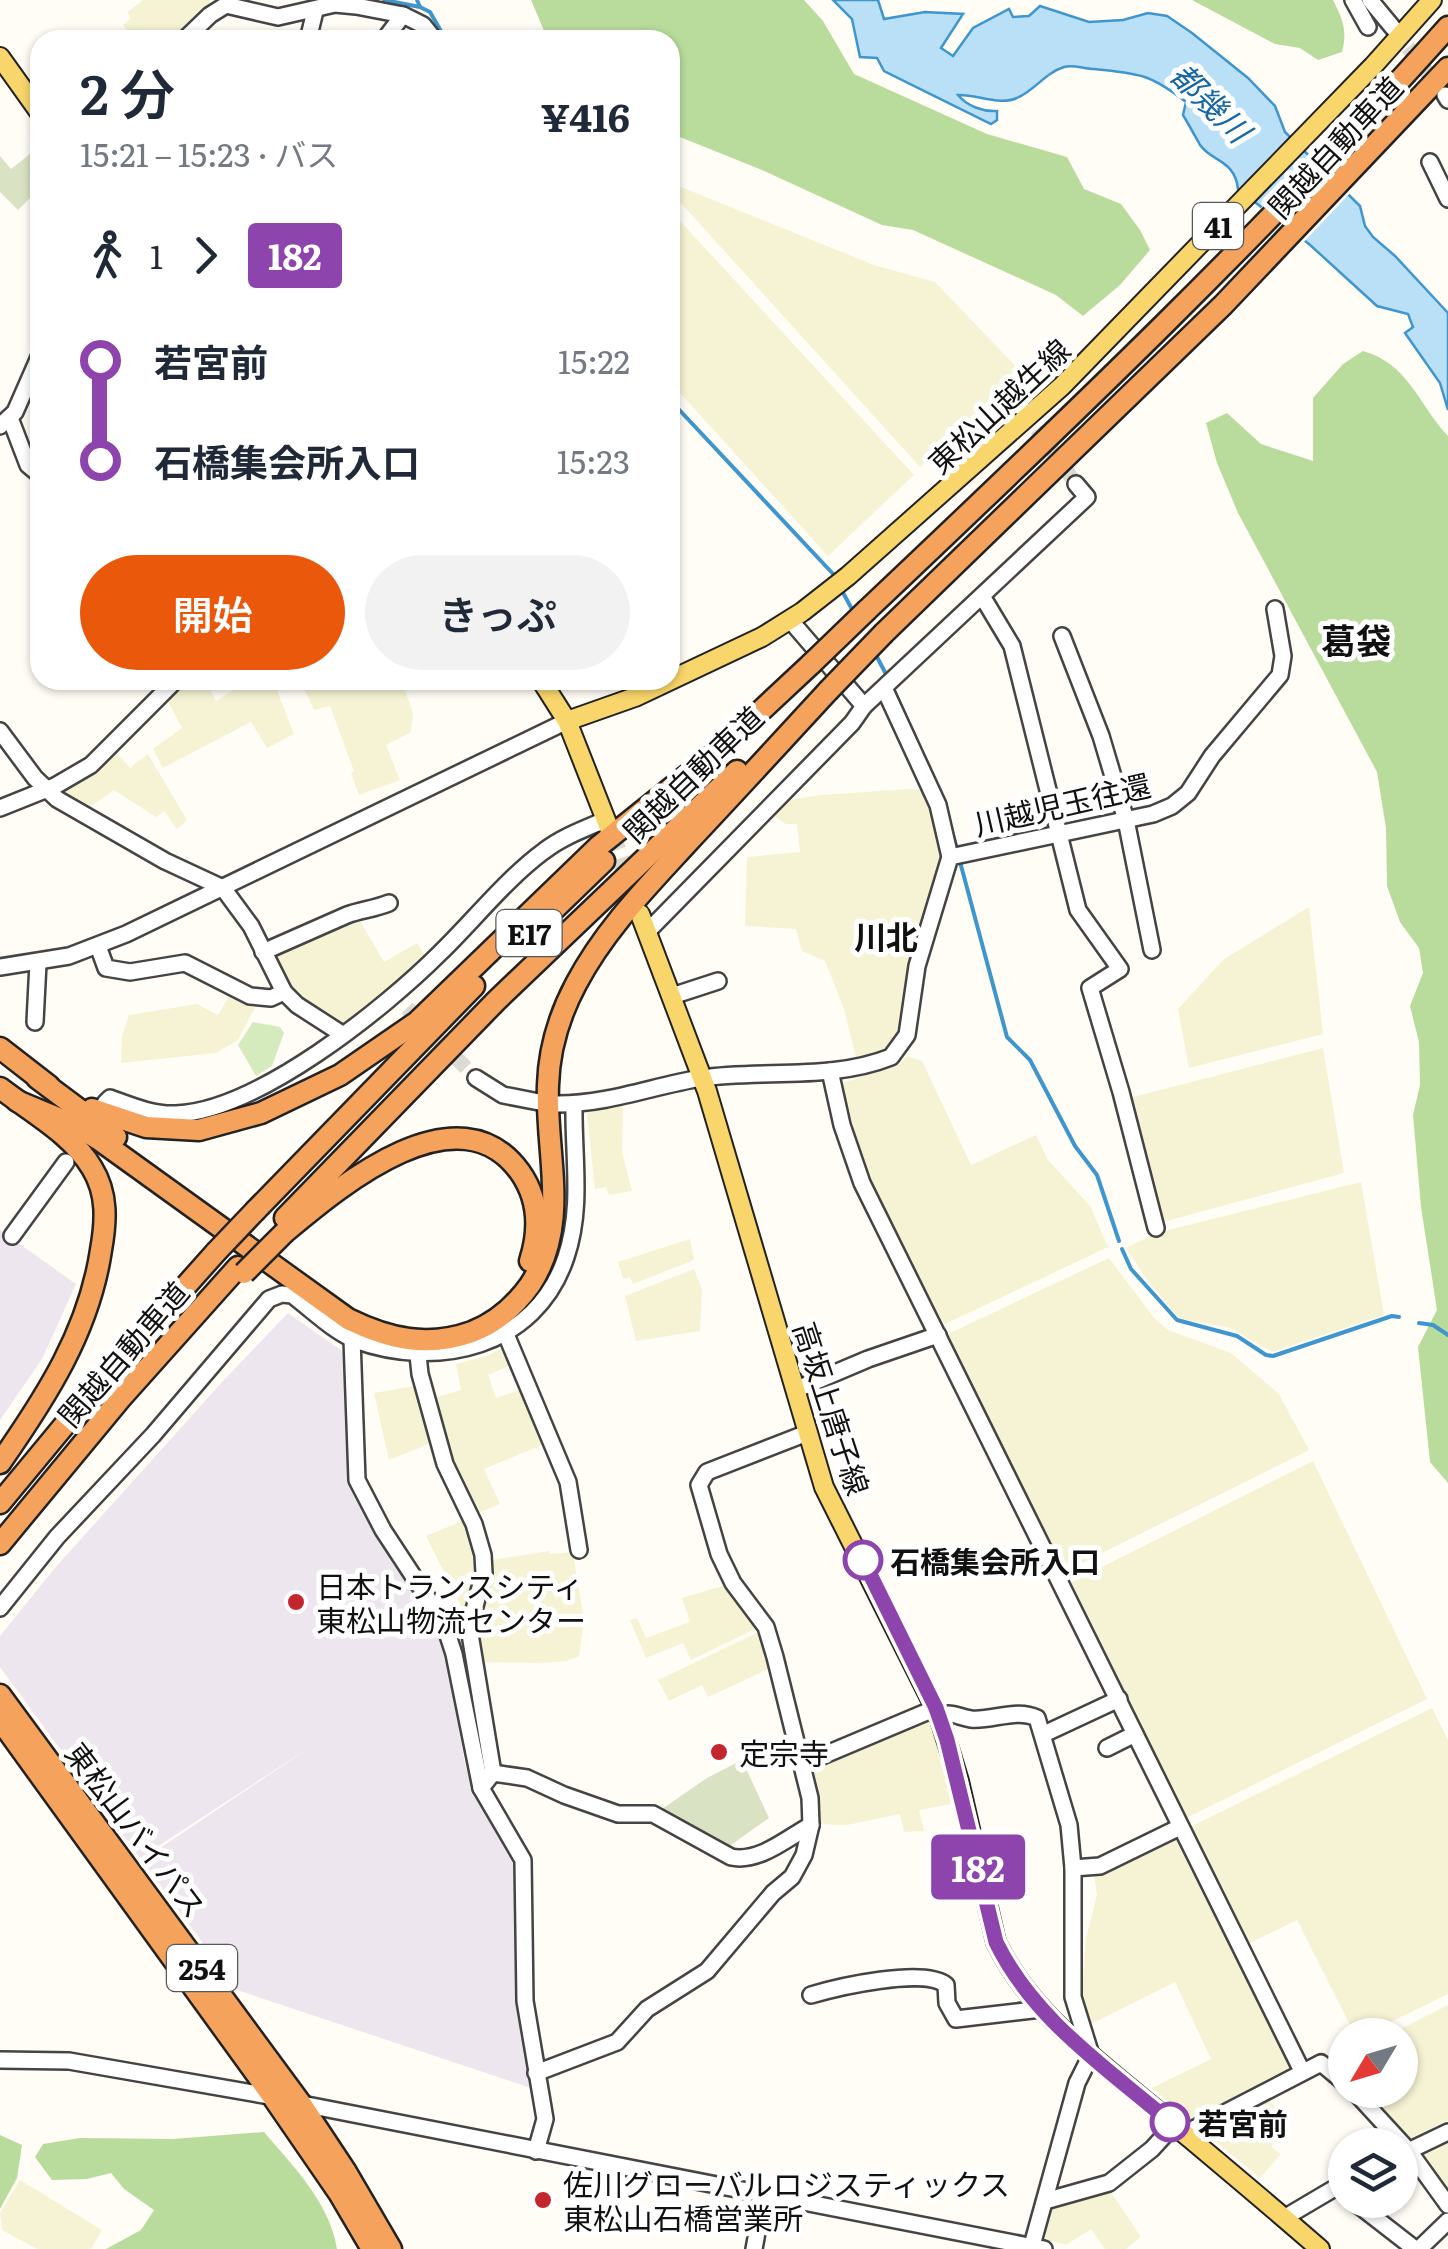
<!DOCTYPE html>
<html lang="ja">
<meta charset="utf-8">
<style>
:root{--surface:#fff;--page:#f2f2f3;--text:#1f2937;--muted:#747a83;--accent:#ea580c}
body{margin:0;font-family:Literata,"Noto Sans JP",serif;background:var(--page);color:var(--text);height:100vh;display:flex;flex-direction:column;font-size:38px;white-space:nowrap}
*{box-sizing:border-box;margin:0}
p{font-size:32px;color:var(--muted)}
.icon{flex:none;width:55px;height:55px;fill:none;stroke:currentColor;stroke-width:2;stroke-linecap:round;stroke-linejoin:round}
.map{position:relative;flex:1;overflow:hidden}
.sheet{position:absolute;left:30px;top:30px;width:650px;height:660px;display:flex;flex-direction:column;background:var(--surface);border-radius:30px;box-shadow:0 2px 8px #0004}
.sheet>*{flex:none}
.badge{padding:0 20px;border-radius:8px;font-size:35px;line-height:65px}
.needle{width:65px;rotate:232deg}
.controls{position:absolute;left:1328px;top:2018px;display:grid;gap:20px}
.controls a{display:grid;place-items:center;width:90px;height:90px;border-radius:50%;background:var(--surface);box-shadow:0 2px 8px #0004;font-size:50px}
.map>.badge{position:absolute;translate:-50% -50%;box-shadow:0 0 0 5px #fff}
.legs{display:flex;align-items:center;gap:15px;height:110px;padding:0 50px;font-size:32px}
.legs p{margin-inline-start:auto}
.summary{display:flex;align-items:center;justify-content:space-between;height:170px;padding:0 50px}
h1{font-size:55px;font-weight:600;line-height:75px}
.primary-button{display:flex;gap:20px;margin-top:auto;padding:20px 50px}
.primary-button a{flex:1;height:115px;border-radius:60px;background:var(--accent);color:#fff;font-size:40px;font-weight:600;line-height:115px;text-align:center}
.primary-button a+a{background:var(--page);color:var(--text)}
ul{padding:0 50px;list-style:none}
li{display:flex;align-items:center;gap:35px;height:100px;font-size:38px}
li i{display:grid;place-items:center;width:15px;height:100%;margin:0 12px;background:currentColor}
li i::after{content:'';width:25px;height:25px;margin:-12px;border:8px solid;border-radius:50%;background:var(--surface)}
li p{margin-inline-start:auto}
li:first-child i{background:linear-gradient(#0000 50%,currentColor 0)}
li:last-child i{background:linear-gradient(currentColor 50%,#0000 0)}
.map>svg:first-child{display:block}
.industrial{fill:#eee6ef}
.farmland{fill:#f6f3d4}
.green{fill:#d5ebbd}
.forest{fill:#b9dc9c}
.cemetery{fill:#d9e3c4}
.water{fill:#b9e0f7;stroke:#3f96cf;stroke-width:2.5}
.pier{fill:#fffdf5}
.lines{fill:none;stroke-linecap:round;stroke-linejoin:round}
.stream{stroke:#3f96cf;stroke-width:4}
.minor-tunnel{stroke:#dbdad3;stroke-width:15;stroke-dasharray:15 8;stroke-linecap:butt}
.major-tunnel{stroke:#dbdad3;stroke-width:18;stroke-dasharray:18 9;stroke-linecap:butt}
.minor-casing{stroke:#444;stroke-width:20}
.major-casing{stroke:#222;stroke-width:22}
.highway-casing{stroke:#222;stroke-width:25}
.minor{stroke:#fff;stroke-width:15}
.major{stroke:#f9d66b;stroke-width:18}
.highway{stroke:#f5a25d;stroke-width:20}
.highway-bridge-casing{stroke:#222;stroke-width:25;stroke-linecap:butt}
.highway-bridge{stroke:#f5a25d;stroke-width:20}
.line-1-casing{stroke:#fff;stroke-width:22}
.line-1{stroke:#8e44ad;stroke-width:15}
.stop-1-dot{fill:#fff;stroke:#8e44ad;stroke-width:5}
.poi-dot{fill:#c4262e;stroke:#fff;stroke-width:4}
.labels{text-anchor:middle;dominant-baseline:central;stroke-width:10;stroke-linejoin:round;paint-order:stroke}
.shield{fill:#fff;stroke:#585858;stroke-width:2.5}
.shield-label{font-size:28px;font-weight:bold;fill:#111}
.street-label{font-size:30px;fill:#111;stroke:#fff}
.stop-label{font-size:30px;font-weight:bold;fill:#111;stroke:#fff;text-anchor:start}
.poi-label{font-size:30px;fill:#111;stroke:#fff;text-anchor:start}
.water-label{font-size:32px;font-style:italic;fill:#1768a6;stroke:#fff}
.neighbourhood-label{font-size:32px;font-weight:bold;fill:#111;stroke:#fff}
.quarter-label{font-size:35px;font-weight:bold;fill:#111;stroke:#fff}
</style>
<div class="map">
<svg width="1448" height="2249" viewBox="0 0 1448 2249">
<rect width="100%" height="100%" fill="#fffdf5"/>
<!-- industrial -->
<g class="industrial">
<polygon points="0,1230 76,1284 42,1359 0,1420"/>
<polygon points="288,1313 348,1355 360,1501 380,1541 431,1613 441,1635 466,1768 476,1794 516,1858 534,2089 237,1990 142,1860 318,1742 140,1858 0,1667 0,1636 54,1569 222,1382"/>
</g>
<!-- farmland -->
<g class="farmland">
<polygon points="143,0 210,0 210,3 174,40 133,40 123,25 130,19 128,12"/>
<polygon points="671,183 874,265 935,282 1022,373 920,467 670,191"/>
<polygon points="670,210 914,475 828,556 670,382"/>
<polygon points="185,680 206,680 216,701 239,687 237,680 273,680 294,734 267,748 251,722 163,768 153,749 182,728 166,698"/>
<polygon points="300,680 401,680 413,713 411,732 386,745 400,780 359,795 351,773 354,771 330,706 314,710"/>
<polygon points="115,751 130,768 148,754 187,820 177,829 164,811 156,817 114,790 87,809 63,794 62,788"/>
<polygon points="909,789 926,790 936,810 944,865 902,1036 897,1047 857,1062 843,1006 825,961 802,951 796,929 745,926 747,857 800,852 797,824 786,824 770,814 783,801 821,795"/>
<polygon points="1309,907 1323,1034 1189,1068 1178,1009 1224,959"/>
<polygon points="356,914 384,962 417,943 427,958 342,1029 296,999 271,961 273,951"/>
<polygon points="232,991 258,1002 238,1040 216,1053 121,1063 122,1036 129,1015 197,1004 218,1015"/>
<polygon points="1323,1048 1344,1173 1163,1222 1157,1219 1130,1104 1133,1097"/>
<polygon points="907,1056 922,1061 971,1165 1036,1135 1048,1160 1090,1206 1108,1247 941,1326 863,1163 842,1083 899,1065"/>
<polygon points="623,1103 622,1152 632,1191 609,1195 606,1187 595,1189 586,1105"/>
<polygon points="1361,1182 1384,1315 1272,1352 1231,1328 1180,1319 1150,1284 1126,1248 1156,1233"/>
<polygon points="690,1239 694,1260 633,1284 630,1277 623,1279 618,1262"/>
<polygon points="1109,1258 1155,1319 1168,1330 1231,1353 1279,1394 1309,1450 1066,1571 1061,1568 944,1339 950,1333"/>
<polygon points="694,1269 702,1290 700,1331 636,1341 625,1296"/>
<polygon points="504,1347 513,1364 488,1375 496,1398 525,1388 547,1443 484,1469 500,1504 474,1515 452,1471 431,1399 461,1390 456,1364 487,1356"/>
<polygon points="420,1385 434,1442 389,1460 374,1393"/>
<polygon points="1313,1461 1427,1699 1182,1820 1070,1583"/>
<polygon points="467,1519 481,1552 467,1618 426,1536"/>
<polygon points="549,1551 550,1554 573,1552 584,1620 579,1656 567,1661 541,1663 480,1662 474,1628 492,1560"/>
<polygon points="726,1585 759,1627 691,1660 683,1643 646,1658 630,1620 637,1618 646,1638 690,1622 682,1598"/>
<polygon points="761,1631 773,1667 708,1697 702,1685 669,1701 658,1680"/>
<polygon points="1432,1708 1448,1740 1448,1994 1364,2035 1355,2035 1297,1920 1246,1945 1186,1829"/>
<polygon points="930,1718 952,1804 919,1810 924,1831 904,1832 900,1814 847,1825 817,1824 809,1768"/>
<polygon points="1178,1834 1295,2069 1192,2121 1152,2088 1211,2059 1175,1982 1091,2024 1082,1994 1086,1938 1097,1895 1094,1875"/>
<polygon points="1448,2005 1448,2120 1409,2139 1369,2090 1400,2090 1400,2035 1389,2035"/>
<polygon points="1264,2097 1290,2119 1271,2147 1281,2154 1260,2178 1199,2128"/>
<polygon points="1448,2139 1448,2194 1418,2153"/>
<polygon points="20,2180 102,2230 91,2249 37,2249 2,2230 0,2213"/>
<polygon points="1107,2186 1141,2237 1126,2249 1105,2249 1091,2229 1066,2245 1047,2240 1044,2228 1050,2205"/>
</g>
<!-- green -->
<polygon class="green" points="253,1022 280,1027 284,1033 272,1066 256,1076 238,1045"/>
<!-- forest -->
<g class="forest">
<polygon points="531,0 804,0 823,21 854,74 987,134 1067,157 1084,189 1121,204 1140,230 1150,250 1120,285 1083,316 1056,295 913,230 882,225 762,170 670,133 670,40 548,40"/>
<path d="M1192 0H1333C1342 18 1348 30 1342 52L1318 60 1300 48 1275 44Z"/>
<path d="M1363 351C1409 364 1418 404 1448 436V1483L1430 1462 1418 1347 1437 1310 1421 1207 1413 1115 1420 1085 1419 1042 1410 1006 1423 973 1419 948 1400 922 1387 886 1386 828 1377 772 1238 513 1217 463 1206 423 1227 413 1261 444 1313 461V398L1343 364Z"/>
<path d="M264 2132C293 2166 330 2203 337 2249H106L141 2230 154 2210 124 2189 111 2173 87 2179 52 2180 35 2157 43 2144 80 2138 173 2139Z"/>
<polygon points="0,2135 22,2145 17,2178 0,2209"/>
</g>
<!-- cemetery -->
<g class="cemetery">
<polygon points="40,146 40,188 18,210 0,192 0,156 11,169"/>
<polygon points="742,1760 769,1818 724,1850 656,1813 707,1778"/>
</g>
<!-- water -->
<path class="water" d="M833 0H878L884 19 925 12 963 14 941 48 953 56 973 28 1009 9 1013 17 1029 16 1040 6 1089 22 1123 20 1148 13 1167 16 1192 33 1248 78 1275 106 1285 132 1360 206 1365 226 1373 237 1395 256 1448 313V410L1440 383 1405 333 1413 327 1408 314 1377 306 1309 244 1238 189C1235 160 1212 162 1200 145 1195 136 1189 125 1183 115L1186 102C1149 73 1139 74 1094 69 1084 69 1073 64 1064 67 1045 73 1036 89 1019 97 1000 107 977 94 958 95 967 106 983 112 997 111V120L991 124 884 71 877 58 860 57 852 19Z"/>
<!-- pier -->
<polygon class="pier" points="1314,153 1352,191 1302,244 1258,211"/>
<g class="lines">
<!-- stream -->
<g class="stream">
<polyline points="384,0 420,7"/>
<polyline points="417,0 420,7 430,12 446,40"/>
<polyline points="670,400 835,576"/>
<polyline points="841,589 853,611"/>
<polyline points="876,655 888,678"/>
<polyline points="892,686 915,737"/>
<polyline points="950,825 957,849"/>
<polyline points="959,858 1007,1037 1030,1060 1075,1146 1097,1175 1119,1241"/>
<polyline points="1122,1249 1131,1269 1177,1320 1237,1336 1266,1355 1273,1356 1392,1316 1399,1317"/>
<polyline points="1419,1323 1433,1325 1448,1335"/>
</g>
<!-- minor-tunnel -->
<g class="minor-tunnel">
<polyline points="1394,29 1439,88"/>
<polyline points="1024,410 1076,484"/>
<polyline points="407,1008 476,1078"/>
</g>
<!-- major-tunnel -->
<polyline class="major-tunnel" points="611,833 640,912"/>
<!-- minor casing -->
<g class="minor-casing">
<g id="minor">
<polyline points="1353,0 1368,27"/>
<polyline points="1370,0 1394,29"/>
<polyline points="184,40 210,15 226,5 278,17 335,4 356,6 403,15 423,25 435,40"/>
<polyline points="308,40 315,11"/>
<polyline points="384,40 403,15"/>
<polyline points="1445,95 1448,100"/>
<polyline points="1430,162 1448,199"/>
<polyline points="1011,394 1022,408"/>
<polyline points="10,418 28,465 40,475"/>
<polyline points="0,426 15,412 40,355"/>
<polyline points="982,596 1012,646 1078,910 1120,969 1090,988 1121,1092 1156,1228"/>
<polyline points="790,620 864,706"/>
<polyline points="1062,636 1101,736 1126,820 1152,950"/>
<polyline points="884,688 938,805 950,857"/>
<polyline points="0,731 35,778 57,799 165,861 223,888 251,926 284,992 297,1005 342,1034"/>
<polyline points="0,808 55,786 91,765 176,680"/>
<polyline points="647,932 852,723 864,706 1087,497 1076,484"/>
<polyline points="98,946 106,968 130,972 185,963 250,996 271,998 284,992"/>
<path d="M263 952 347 915C361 910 374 909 389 903"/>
<polyline points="0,967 69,956 126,934 567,721"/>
<polyline points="672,996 718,981"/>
<polyline points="35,1022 38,963"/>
<polyline points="830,1071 842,1125 862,1183 1302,2071"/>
<polyline points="476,1078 503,1095 539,1102"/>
<path d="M105 1103 110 1098C132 1106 153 1115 176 1114 257 1111 384 1009 440 953 474 920 506 879 544 851 562 837 584 829 605 820"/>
<path d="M558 1104C608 1104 653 1086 701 1078 764 1069 831 1081 891 1057L907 1035 917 966 950 857 1153 814 1172 806 1188 793 1212 756 1280 675 1283 656 1275 609"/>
<polyline points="12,1236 66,1162"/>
<polyline points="505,1332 568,1482 579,1550"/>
<polyline points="352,1339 357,1480 383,1530 444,1623 454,1654 481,1788 523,1860 525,2001 545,2119 536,2151"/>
<polyline points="418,1355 420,1374 445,1464 474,1524 483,1555 484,1573 469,1628 493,1773 481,1788"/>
<polyline points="795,1390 868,1359 938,1335"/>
<path d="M0 1608 57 1537 153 1435 269 1299 282 1294 292 1295C311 1309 333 1331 355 1340 437 1370 536 1348 566 1257 583 1207 573 1156 574 1104"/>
<path d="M939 1716C952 1711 958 1717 971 1719 993 1721 1016 1708 1037 1718L1069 1825 1073 1868V1997L1091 2055 1077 2083 1031 2249"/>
<polyline points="1044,1734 1119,1699"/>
<polyline points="1107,1748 1135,1734"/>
<polyline points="803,1764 936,1708"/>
<path d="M493 1773 527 1778 564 1795 618 1814H653L731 1857C759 1863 787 1838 811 1825"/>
<polyline points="1073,1868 1100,1866 1180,1827"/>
<path d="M811 1995C838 1987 924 1967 946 1985L947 2003 956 2019 1041 2009"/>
<polyline points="0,2060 69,2061 275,2097"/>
<polyline points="536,2073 617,2042 647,2009 707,1971 773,1893 792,1877 804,1855 811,1825 810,1798 775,1657 766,1627 733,1583 719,1554 699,1485 707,1472 807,1433"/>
<polyline points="1353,2090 1409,2151 1448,2205"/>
<polyline points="297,2103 1044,2249"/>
<polyline points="1184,2134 1321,2063 1345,2083"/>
<polyline points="1402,2154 1448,2132"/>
<polyline points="1352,2200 1415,2249"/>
<polyline points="1045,2201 1109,2183 1152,2149 1174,2125"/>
<polyline points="1284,2218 1345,2182"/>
<polyline points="754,2249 764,2194"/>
<polyline points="1419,2249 1448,2221"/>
</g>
</g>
<!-- major casing -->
<g class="major-casing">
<g id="major">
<polyline points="0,57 40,113"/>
<polyline points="541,680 567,721 611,833"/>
<polyline points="567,721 635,697 762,637 802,612 848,576 1062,386 1373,66 1432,0"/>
<path d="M640 914 707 1091 824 1487 939 1716 959 1781 996 1942C1029 2011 1091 2055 1149 2104 1206 2152 1264 2200 1320 2249"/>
</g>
</g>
<!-- highway casing -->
<g class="highway-casing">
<g id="highway">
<path d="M867 610C1067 421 1265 232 1448 27"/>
<polyline points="884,633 1223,305 1448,68"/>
<polyline points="707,761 811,664"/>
<polyline points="546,917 604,861"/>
<polyline points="0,1048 49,1086"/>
<polyline points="37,1078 116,1137"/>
<path d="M0 1088C31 1112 72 1134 92 1168 108 1194 106 1222 101 1250 89 1331 46 1397 0 1463"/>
<path d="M17 1101 77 1126 98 1139 348 1319C389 1339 427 1348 472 1332 495 1323 515 1306 530 1285 571 1223 545 1154 548 1085 549 1050 560 1014 576 984 605 929 648 886 689 841 736 791 782 741 828 691"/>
<polyline points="92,1109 146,1127 199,1130 261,1113 340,1075 417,1022 599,846 715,753"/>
<polyline points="256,1210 474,986"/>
<polyline points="285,1218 496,1001 737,771"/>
<path d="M285 1232C339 1187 458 1086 520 1172 539 1199 540 1230 530 1261"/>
<polyline points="0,1503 101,1381 216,1252"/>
<polyline points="0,1544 120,1399 238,1267"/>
<polyline points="0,1695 301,2104 346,2172 391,2249"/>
<polyline points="0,1720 273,2097 339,2193 372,2249"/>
</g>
</g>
<!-- minor -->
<use href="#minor" class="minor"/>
<!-- major -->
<use href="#major" class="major"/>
<!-- highway -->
<use href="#highway" class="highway"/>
<!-- highway-bridge casing -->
<g class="highway-bridge-casing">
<g id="highway-bridge">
<polyline points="811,664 867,610"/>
<polyline points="828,691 884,633"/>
<polyline points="216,1252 256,1210"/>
<polyline points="244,1273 285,1232"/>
</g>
</g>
<!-- highway-bridge -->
<use href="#highway-bridge" class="highway-bridge"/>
</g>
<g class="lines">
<!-- line-1 casing -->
<g class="line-1-casing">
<path id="line-1" d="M863 1560 936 1708 947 1740 996 1942C1033 2019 1107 2068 1170 2122"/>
</g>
<!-- line-1 -->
<use href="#line-1" class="line-1"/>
</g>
<!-- markers -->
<g class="stop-1-dot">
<circle cx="863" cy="1560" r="18"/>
<circle cx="1170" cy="2122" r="18"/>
</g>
<g class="poi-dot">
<circle cx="296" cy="1602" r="10"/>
<circle cx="719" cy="1752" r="10"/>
<circle cx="543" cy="2200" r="10"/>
</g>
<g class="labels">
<!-- shield labels -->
<g class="shield">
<rect x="1193" y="203" width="50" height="46" rx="8"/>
<rect x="496.5" y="910" width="65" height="46" rx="8"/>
<rect x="167" y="1945" width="70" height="46" rx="8"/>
</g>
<g class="shield-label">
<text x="1218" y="226">41</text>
<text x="529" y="933">E17</text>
<text x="202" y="1968">254</text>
</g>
<!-- street labels -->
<g class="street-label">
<text transform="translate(1334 146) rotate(-47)">関越自動車道</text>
<text transform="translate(998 405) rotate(-43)">東松山越生線</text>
<text transform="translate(692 773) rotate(-44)">関越自動車道</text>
<text transform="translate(1062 803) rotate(-13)">川越児玉往還</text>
<text transform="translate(122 1353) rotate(-49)">関越自動車道</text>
<text transform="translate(833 1408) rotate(72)">高坂上唐子線</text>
<text transform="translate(137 1829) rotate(53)">東松山バイパス</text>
</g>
<!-- stop labels -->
<g class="stop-label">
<text x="890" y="1560">石橋集会所入口</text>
<text x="1198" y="2122">若宮前</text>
</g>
<!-- poi labels -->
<g class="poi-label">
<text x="316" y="1585">日本トランスシティ<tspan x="316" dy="34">東松山物流センター</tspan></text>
<text x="739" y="1752">定宗寺</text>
<text x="563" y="2183">佐川グローバルロジスティックス<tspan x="563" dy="34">東松山石橋営業所</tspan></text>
</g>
<!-- water labels -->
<g class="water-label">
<text transform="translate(1212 101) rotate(45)">都幾川</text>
</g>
<!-- neighbourhood labels -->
<g class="neighbourhood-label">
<text x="886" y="935">川北</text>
</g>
<!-- quarter labels -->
<g class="quarter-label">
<text x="1356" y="639">葛袋</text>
</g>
</g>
</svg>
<div class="controls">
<a><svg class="needle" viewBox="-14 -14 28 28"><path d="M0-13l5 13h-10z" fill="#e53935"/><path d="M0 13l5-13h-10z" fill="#747a83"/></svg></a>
<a><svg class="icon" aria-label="layers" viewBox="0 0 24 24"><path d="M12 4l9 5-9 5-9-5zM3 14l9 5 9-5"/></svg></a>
</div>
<b class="badge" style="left:978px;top:1867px;background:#8e44ad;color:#fff">182</b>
<section class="sheet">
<div class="summary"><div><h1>2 分</h1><p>15:21 – 15:23 · バス</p></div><b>¥416</b></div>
<div class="legs"><svg class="icon" aria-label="walk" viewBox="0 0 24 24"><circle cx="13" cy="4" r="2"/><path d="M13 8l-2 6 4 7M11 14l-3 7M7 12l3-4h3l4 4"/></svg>1<svg class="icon" aria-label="forward" viewBox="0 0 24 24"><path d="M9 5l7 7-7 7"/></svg><b class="badge" style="background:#8e44ad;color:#fff">182</b></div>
<ul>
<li><i style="color:#8e44ad"></i><b>若宮前</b><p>15:22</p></li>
<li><i style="color:#8e44ad"></i><b>石橋集会所入口</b><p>15:23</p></li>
</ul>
<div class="primary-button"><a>開始</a><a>きっぷ</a></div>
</section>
</div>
